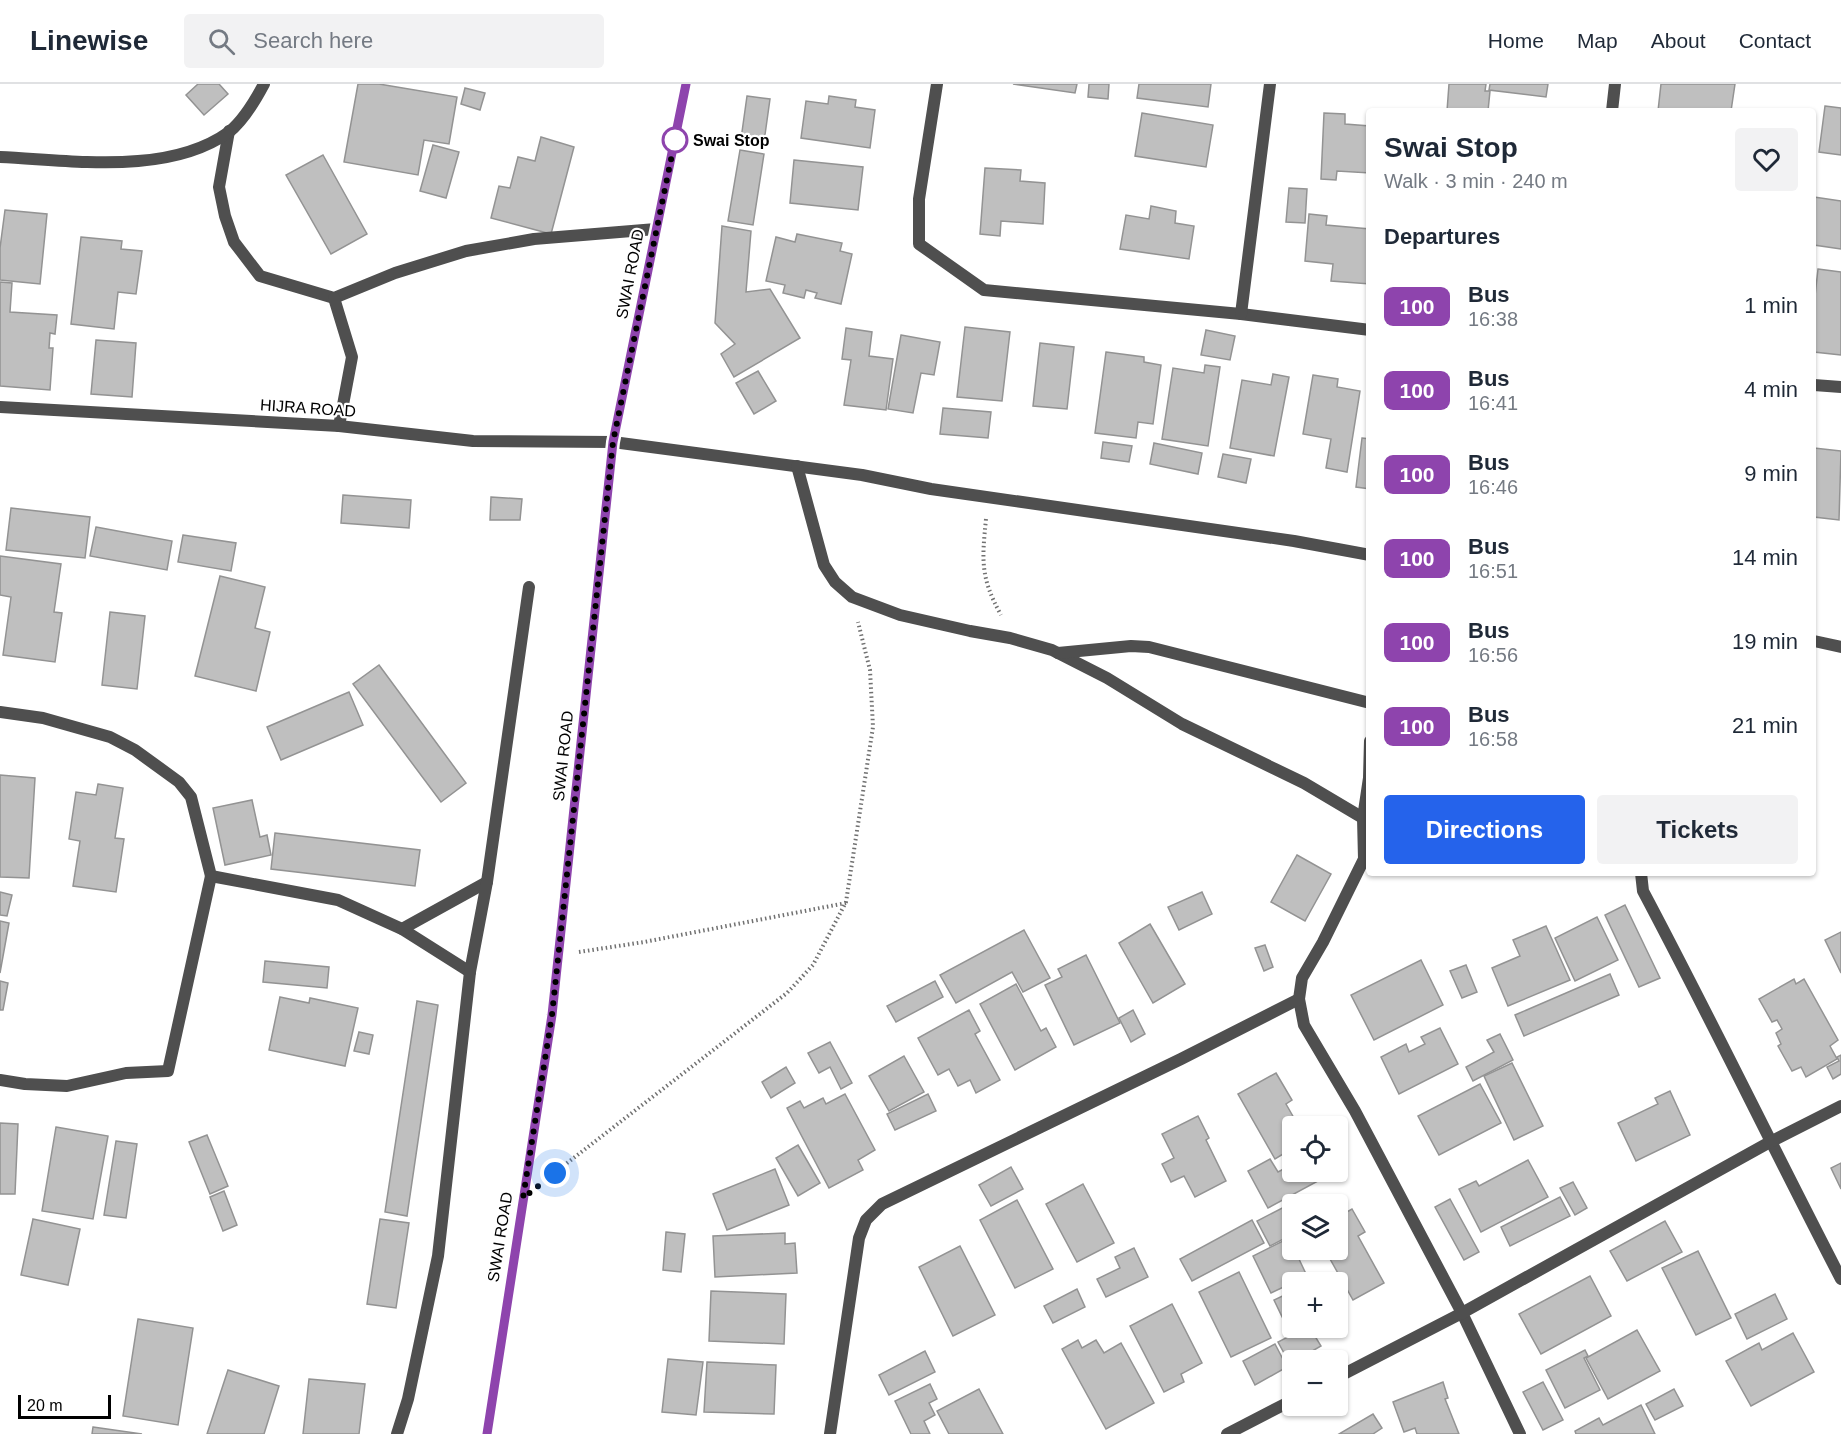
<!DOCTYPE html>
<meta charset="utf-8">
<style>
:root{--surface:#fff;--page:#f2f2f3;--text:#1f2937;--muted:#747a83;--line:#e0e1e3;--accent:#2563eb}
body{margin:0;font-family:Arial,sans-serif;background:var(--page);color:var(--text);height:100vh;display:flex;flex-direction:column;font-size:22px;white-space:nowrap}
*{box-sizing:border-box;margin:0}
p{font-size:20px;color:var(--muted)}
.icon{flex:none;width:33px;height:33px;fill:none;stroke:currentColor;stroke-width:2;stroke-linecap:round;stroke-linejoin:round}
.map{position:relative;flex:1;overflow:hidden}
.panel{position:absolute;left:1366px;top:24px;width:450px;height:768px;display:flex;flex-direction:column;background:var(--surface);border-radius:6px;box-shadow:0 2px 4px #0004}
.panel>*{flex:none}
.badge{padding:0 12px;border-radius:9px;font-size:21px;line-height:39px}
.tools{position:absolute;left:1282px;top:1032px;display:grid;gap:12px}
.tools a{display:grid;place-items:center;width:66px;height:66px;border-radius:6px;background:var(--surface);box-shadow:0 2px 4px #0004;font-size:30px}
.scale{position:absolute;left:18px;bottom:15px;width:93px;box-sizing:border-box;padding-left:6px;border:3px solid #000;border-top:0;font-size:16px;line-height:21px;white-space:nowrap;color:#000;-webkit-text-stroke:4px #fff;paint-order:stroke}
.you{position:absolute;width:30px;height:30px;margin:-15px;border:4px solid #fff;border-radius:50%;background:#1a73e8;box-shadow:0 0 0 9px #1a73e833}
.map>.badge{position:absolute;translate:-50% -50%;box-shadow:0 0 0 3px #fff}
h2{padding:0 18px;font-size:22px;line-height:54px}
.round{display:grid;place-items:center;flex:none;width:63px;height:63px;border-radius:6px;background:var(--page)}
.overview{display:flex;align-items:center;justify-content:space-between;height:102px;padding:0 18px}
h1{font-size:28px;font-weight:800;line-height:45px}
.cta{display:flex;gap:12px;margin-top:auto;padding:12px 18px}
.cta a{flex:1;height:69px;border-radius:6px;background:var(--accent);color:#fff;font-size:24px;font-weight:800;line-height:69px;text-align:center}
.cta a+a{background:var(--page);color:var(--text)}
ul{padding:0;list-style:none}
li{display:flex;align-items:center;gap:18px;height:84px;padding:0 18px}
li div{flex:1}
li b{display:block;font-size:22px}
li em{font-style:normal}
li .badge{min-width:66px;font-weight:700;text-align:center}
header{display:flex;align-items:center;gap:36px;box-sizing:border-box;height:84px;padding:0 30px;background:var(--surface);border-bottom:2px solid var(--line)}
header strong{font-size:28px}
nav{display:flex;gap:33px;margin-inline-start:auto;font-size:21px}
.search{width:420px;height:54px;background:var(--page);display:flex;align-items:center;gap:15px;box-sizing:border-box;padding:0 21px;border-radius:6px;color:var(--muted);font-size:22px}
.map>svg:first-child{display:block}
.building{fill:#bfbfbf;stroke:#939393;stroke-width:1.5}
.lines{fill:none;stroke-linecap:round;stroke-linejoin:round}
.path{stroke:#717171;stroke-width:4;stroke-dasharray:1.5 3;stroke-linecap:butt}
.street{stroke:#4f4f4f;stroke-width:12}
.secondary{stroke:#1c1c1c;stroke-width:12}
.line-casing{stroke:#fff;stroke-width:14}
.line{stroke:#8e44ad;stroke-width:9}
.walk{stroke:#000;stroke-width:6;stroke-dasharray:0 10.8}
.stop-dot{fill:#fff;stroke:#8e44ad;stroke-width:3}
.labels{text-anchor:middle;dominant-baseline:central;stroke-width:4.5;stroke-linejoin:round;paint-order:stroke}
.stop-label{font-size:16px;font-weight:bold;fill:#000;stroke:#fff;text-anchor:start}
.street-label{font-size:16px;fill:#000;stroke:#fff}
</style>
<header>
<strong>Linewise</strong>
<div class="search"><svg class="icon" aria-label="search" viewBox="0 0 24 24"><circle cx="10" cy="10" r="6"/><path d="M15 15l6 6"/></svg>Search here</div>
<nav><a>Home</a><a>Map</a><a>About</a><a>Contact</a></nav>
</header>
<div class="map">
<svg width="1841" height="1350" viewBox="0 0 1841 1350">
<rect width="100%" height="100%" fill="#fff"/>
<!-- building -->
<g class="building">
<polygon points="198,0 219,0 228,10 204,31 186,11"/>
<polygon points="358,0 379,0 457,13 449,60 424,56 418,91 344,78"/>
<polygon points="1013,0 1077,0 1075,9"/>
<polygon points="1089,0 1109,0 1108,15 1088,13"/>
<polygon points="1139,0 1211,0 1208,23 1137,14"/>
<polygon points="1449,0 1486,0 1485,7 1490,7 1488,27 1447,27"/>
<polygon points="1490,0 1548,0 1546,13 1489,6"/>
<polygon points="1661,0 1735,0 1731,27 1658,27"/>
<polygon points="465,4 485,9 480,26 461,20"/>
<polygon points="747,12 770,15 764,58 741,55"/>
<polygon points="829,12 856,16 855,23 875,26 870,64 801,54 806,17 828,20"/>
<polygon points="1825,22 1841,24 1841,71 1819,68"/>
<polygon points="1142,29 1213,41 1206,83 1135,72"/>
<polygon points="1324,29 1345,30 1345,40 1370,42 1370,89 1337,87 1336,96 1321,95"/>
<polygon points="541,53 574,63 551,150 491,134 499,102 510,104 518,73 535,77"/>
<polygon points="433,61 459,68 446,114 420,107"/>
<polygon points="740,66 764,70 753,141 728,137"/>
<polygon points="323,71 367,150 331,170 286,91"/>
<polygon points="794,76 863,83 858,126 790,119"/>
<polygon points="985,84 1021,86 1020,97 1045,99 1043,140 1001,137 1000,152 980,150"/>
<polygon points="1289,104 1307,105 1305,139 1286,138"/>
<polygon points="1814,113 1841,117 1841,165 1814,161"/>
<polygon points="1151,122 1176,127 1175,139 1194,142 1189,175 1120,165 1126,131 1149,135"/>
<polygon points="5,126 47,130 40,200 0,196 0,164"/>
<polygon points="1309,130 1327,132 1326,141 1370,145 1370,200 1331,197 1333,180 1305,177"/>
<polygon points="722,142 751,147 746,208 770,205 800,254 734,293 721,270 735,260 715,239"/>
<polygon points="797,150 842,159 840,167 852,170 841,220 815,214 817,209 806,206 804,214 783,209 785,201 766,197 776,153 795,158"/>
<polygon points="81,153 122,157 121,165 142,167 136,210 118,208 114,245 71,240"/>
<polygon points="1818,185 1841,188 1841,271 1814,268 1814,221"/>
<polygon points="0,198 12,199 10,228 57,231 55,250 50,249 49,264 53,264 50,306 0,302"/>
<polygon points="965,243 1010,248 1002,317 957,313"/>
<polygon points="846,244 872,248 869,272 893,275 886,326 844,321 851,276 842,275"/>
<polygon points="1206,246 1235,252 1230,276 1201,271"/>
<polygon points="901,251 940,258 934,291 921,289 913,329 888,325"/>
<polygon points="96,256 136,259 132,313 91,310"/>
<polygon points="1040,259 1074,263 1067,325 1033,322"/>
<polygon points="1106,268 1144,273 1144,278 1161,281 1153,340 1138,338 1136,354 1095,349"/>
<polygon points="1205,281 1220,283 1208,362 1162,355 1173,284 1204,289"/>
<polygon points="758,287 776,317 754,330 736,299"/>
<polygon points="1273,290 1289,293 1274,372 1230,364 1242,296 1271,301"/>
<polygon points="1313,291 1338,295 1337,303 1360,307 1347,388 1326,384 1331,355 1303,350"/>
<polygon points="943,324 991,328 988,354 940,350"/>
<polygon points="1362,354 1370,355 1370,405 1356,403"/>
<polygon points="1103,358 1132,362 1129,378 1101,374"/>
<polygon points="1154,359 1202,369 1198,390 1150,380"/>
<polygon points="1814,364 1841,367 1839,436 1814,433"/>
<polygon points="1223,370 1251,375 1246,399 1218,393"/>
<polygon points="343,411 411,416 409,444 341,439"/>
<polygon points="491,413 522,415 520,436 490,436"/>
<polygon points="11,424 90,433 85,474 6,466"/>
<polygon points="96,443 172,457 167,486 90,472"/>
<polygon points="183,451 236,459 231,487 178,478"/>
<polygon points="0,472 61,480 54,528 62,529 55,578 3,571 11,513 0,511"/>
<polygon points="220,492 265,503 255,544 270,548 256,607 195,592"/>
<polygon points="110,528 145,532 137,605 102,601"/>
<polygon points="379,581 466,699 441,718 353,600"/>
<polygon points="349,608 363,641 281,676 267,643"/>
<polygon points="0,691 35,694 29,794 0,793"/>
<polygon points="98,700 123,704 115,754 124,755 116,808 73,802 80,757 69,755 76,708 96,711"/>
<polygon points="252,716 260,753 267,751 271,771 225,781 213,724"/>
<polygon points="275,749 420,766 415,802 271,785"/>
<polygon points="1297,771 1331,790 1305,837 1271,818"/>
<polygon points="0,808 12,811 7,832 0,831"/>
<polygon points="1202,808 1212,830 1179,846 1168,823"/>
<polygon points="1625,821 1660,894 1639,903 1605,831"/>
<polygon points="1597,833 1618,876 1575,897 1555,854"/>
<polygon points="0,837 9,839 0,889"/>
<polygon points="1150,840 1185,900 1153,919 1119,859"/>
<polygon points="1546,842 1570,896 1508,922 1492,884 1520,872 1513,856"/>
<polygon points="1024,846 1050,894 1023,908 1012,888 956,919 940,891"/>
<polygon points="1841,848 1841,889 1825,856"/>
<polygon points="1265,861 1273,883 1264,887 1255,864"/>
<polygon points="1086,871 1120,939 1074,961 1045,901 1062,893 1058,885"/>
<polygon points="1421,876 1443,921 1374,956 1351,911"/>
<polygon points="265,877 329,883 327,904 263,898"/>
<polygon points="1466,881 1477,908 1462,914 1450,887"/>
<polygon points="1610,890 1619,911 1524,952 1515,931"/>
<polygon points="1794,895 1796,900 1804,895 1838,956 1830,962 1837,975 1806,993 1801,983 1792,987 1778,962 1781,960 1776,949 1782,945 1777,936 1772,938 1759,915"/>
<polygon points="0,897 8,899 3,926 0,926"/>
<polygon points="935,897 943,913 896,938 887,922"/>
<polygon points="1016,900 1041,947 1046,944 1056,963 1015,986 980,920"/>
<polygon points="280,913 309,919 310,914 358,924 345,982 269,966"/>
<polygon points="417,917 438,921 407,1132 385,1128"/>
<polygon points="969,926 980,947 975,950 1000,996 976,1009 970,996 958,1002 949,985 938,991 918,954"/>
<polygon points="1133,926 1145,950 1131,958 1119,934"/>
<polygon points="1440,944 1458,980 1399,1010 1381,973 1406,960 1409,968 1425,960 1421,953"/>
<polygon points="359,948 373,951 369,970 354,967"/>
<polygon points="1500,950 1513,976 1473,997 1466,983 1494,968 1487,956"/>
<polygon points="830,958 852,999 841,1005 830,983 819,989 808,969"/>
<polygon points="1841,971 1841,990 1833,995 1827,983 1839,977 1837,973"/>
<polygon points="904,972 924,1008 889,1027 869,992"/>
<polygon points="1512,979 1543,1042 1514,1056 1484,992"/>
<polygon points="786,983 795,999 771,1014 762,998"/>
<polygon points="1276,989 1292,1016 1286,1020 1298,1041 1302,1038 1305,1042 1293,1042 1293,1064 1275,1075 1238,1010"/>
<polygon points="1480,1000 1501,1039 1439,1071 1418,1032"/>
<polygon points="1670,1007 1690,1051 1636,1077 1618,1039 1658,1020 1655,1014"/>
<polygon points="845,1010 875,1066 858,1076 863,1086 829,1104 787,1024 800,1017 804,1024 823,1014 826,1020"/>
<polygon points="928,1010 936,1027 895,1046 887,1030"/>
<polygon points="1198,1032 1209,1054 1206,1056 1226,1097 1195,1113 1184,1092 1171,1098 1162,1080 1174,1074 1162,1050"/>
<polygon points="0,1039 18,1040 15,1110 0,1110"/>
<polygon points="56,1043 108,1052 93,1135 42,1127"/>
<polygon points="207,1051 228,1102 210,1110 189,1058"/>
<polygon points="116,1057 137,1060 126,1134 104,1131"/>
<polygon points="798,1061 820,1099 798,1112 776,1074"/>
<polygon points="1270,1075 1278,1088 1293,1080 1293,1088 1313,1088 1318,1097 1268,1124 1248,1087"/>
<polygon points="1528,1076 1548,1113 1481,1148 1459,1105 1476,1097 1479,1102"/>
<polygon points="1841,1079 1841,1105 1831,1084"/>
<polygon points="1011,1083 1023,1105 991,1122 979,1101"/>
<polygon points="775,1085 789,1121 727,1146 713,1110"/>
<polygon points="1573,1098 1587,1124 1575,1131 1560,1104"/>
<polygon points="1083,1100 1114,1159 1077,1178 1046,1120"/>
<polygon points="224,1107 237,1141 223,1147 210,1113"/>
<polygon points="1560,1113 1570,1132 1510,1162 1501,1143"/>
<polygon points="1450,1115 1479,1168 1464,1176 1435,1123"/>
<polygon points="1017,1116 1053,1185 1015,1204 980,1136"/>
<polygon points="1288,1121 1293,1132 1293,1150 1270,1162 1257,1137"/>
<polygon points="1352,1125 1365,1148 1358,1152 1384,1199 1353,1216 1325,1166 1338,1166 1338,1133"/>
<polygon points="33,1135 80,1145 68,1201 21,1191"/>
<polygon points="380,1135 409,1139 396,1224 367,1220"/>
<polygon points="1252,1136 1264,1159 1192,1197 1180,1175"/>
<polygon points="1665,1137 1682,1168 1627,1197 1610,1167"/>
<polygon points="666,1148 685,1150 681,1188 663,1186"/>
<polygon points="785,1149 785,1160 795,1159 797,1189 715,1193 713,1152"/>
<polygon points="1289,1154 1307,1192 1271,1209 1253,1172"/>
<polygon points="960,1162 995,1231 953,1252 919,1183"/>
<polygon points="1134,1164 1148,1193 1106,1213 1097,1195 1120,1184 1115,1173"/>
<polygon points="1698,1167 1731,1234 1696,1251 1662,1184"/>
<polygon points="1239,1188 1271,1254 1231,1273 1199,1208"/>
<polygon points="1590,1192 1611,1232 1541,1270 1519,1230"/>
<polygon points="1077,1205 1085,1223 1053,1239 1044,1222"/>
<polygon points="711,1207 786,1210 784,1260 709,1257"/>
<polygon points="1293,1207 1293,1240 1287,1243 1274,1216"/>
<polygon points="1775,1210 1787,1235 1747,1255 1735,1230"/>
<polygon points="1172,1220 1202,1279 1181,1290 1184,1298 1164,1308 1130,1242"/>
<polygon points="138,1235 193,1244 178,1341 123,1332"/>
<polygon points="1305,1244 1310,1244 1321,1262 1290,1280 1278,1258"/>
<polygon points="1637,1246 1660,1287 1608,1315 1586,1274"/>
<polygon points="1793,1249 1814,1288 1751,1322 1726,1277 1759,1259 1762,1266"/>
<polygon points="1078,1256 1082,1264 1096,1256 1104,1269 1121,1259 1154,1319 1106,1345 1062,1265"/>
<polygon points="1275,1260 1287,1283 1255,1301 1243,1277"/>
<polygon points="1585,1266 1588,1272 1584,1274 1600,1306 1565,1324 1546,1286"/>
<polygon points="925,1267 935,1288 889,1311 879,1291"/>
<polygon points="668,1275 703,1278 696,1331 662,1328"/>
<polygon points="707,1278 776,1281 774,1330 704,1328"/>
<polygon points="228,1286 279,1302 264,1350 207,1350"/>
<polygon points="309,1295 365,1300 359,1350 303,1350"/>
<polygon points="1443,1298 1448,1314 1445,1315 1459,1350 1417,1350 1415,1344 1404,1348 1393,1318"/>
<polygon points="1543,1298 1563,1336 1543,1346 1523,1308"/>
<polygon points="930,1300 937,1315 929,1319 935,1331 924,1337 930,1350 911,1350 895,1317"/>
<polygon points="979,1305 1003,1350 949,1350 937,1327"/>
<polygon points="1674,1305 1683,1322 1655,1336 1646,1320"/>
<polygon points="1641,1321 1655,1350 1576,1350 1575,1347 1599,1334 1603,1341"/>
<polygon points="1373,1330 1382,1344 1373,1350 1339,1350"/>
<polygon points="93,1343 142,1350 92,1350"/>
</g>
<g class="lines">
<!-- path -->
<g class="path">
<path d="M986 435C982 476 980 493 1001 531"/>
<polyline points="579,868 644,858 846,819"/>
<polyline points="549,1093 787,909 813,881 846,818 873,643 870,586 858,538"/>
</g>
<!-- street -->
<g class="street">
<polyline points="937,0 919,115 919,160 984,206 1241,230 1370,246"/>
<polyline points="1612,27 1615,0"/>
<polyline points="229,47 219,103 225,132 234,158 260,192 334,214 395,189 466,167 534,155 656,145"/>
<path d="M0 73C71 76 168 92 229 48 244 36 255 17 264 0"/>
<polyline points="334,214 352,273 339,342"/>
<polyline points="1241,230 1270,0"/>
<polyline points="1814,301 1841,303"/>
<polyline points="0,323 339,342 473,357 613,358 862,391 931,405 1294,457 1370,471"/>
<polyline points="797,382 824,481 835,498 852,513 900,531 970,547 1010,554 1052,566 1107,594 1182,640 1304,699 1363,734"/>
<polyline points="1814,557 1841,563"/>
<polyline points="1058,569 1131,562 1149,563 1370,619"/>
<polyline points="0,628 43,634 110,653 135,666 179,698 191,713 211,792 338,816 402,845 470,888"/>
<polyline points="1370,657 1369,694 1363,734 1364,775 1323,858 1302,894 1299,915 1304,941 1355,1027 1462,1229 1520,1350"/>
<path d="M1641 789 1643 807C1711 935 1774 1066 1841 1195"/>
<polyline points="402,845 487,798"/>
<polyline points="0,996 25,1000 67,1002 126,989 168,987 211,792"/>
<polyline points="1338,1293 1462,1229 1770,1058 1841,1022"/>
<polyline points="397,1350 408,1315 438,1172 470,888 487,798 529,503"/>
<polyline points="830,1350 859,1154 866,1136 882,1120 1181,975 1299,915"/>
<polyline points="1227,1350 1293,1316"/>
</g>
<!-- secondary -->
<polyline class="secondary" points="487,1350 552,931 613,358 686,0"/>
</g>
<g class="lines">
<!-- line casing -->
<g class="line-casing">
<polyline id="line" points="487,1350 552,931 613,358 686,0"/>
</g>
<!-- line -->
<use href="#line" class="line"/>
<!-- walk -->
<polyline class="walk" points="555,1089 523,1114 552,931 613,358 675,56"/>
</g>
<!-- markers -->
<circle class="stop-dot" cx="675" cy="56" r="12"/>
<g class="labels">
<!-- stop labels -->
<g class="stop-label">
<text x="693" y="56">Swai Stop</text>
</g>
<!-- street labels -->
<g class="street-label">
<text transform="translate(630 190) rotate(-79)">SWAI ROAD</text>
<text transform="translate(308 324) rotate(4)">HIJRA ROAD</text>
<text transform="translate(563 672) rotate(-84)">SWAI ROAD</text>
<text transform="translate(500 1153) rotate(-81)">SWAI ROAD</text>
</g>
</g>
</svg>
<div class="tools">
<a><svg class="icon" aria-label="locate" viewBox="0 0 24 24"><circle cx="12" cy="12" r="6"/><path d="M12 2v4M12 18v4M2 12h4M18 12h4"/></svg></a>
<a><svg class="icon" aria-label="layers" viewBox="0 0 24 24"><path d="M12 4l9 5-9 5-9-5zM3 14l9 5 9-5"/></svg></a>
<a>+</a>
<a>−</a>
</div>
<div class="scale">20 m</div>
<div class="you" style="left:555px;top:1089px"></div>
<section class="panel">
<div class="overview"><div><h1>Swai Stop</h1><p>Walk · 3 min · 240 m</p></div><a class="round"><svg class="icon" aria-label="heart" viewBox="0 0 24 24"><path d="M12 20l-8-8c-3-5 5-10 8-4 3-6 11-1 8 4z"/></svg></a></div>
<h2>Departures</h2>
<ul>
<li><span class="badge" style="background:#8e44ad;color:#fff">100</span><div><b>Bus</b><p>16:38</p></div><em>1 min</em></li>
<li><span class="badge" style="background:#8e44ad;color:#fff">100</span><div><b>Bus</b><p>16:41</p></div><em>4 min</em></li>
<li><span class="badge" style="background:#8e44ad;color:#fff">100</span><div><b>Bus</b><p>16:46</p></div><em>9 min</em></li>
<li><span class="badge" style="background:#8e44ad;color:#fff">100</span><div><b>Bus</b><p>16:51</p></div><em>14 min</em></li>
<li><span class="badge" style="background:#8e44ad;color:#fff">100</span><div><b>Bus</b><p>16:56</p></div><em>19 min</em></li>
<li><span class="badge" style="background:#8e44ad;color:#fff">100</span><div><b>Bus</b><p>16:58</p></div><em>21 min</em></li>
</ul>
<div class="cta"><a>Directions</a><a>Tickets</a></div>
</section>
</div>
